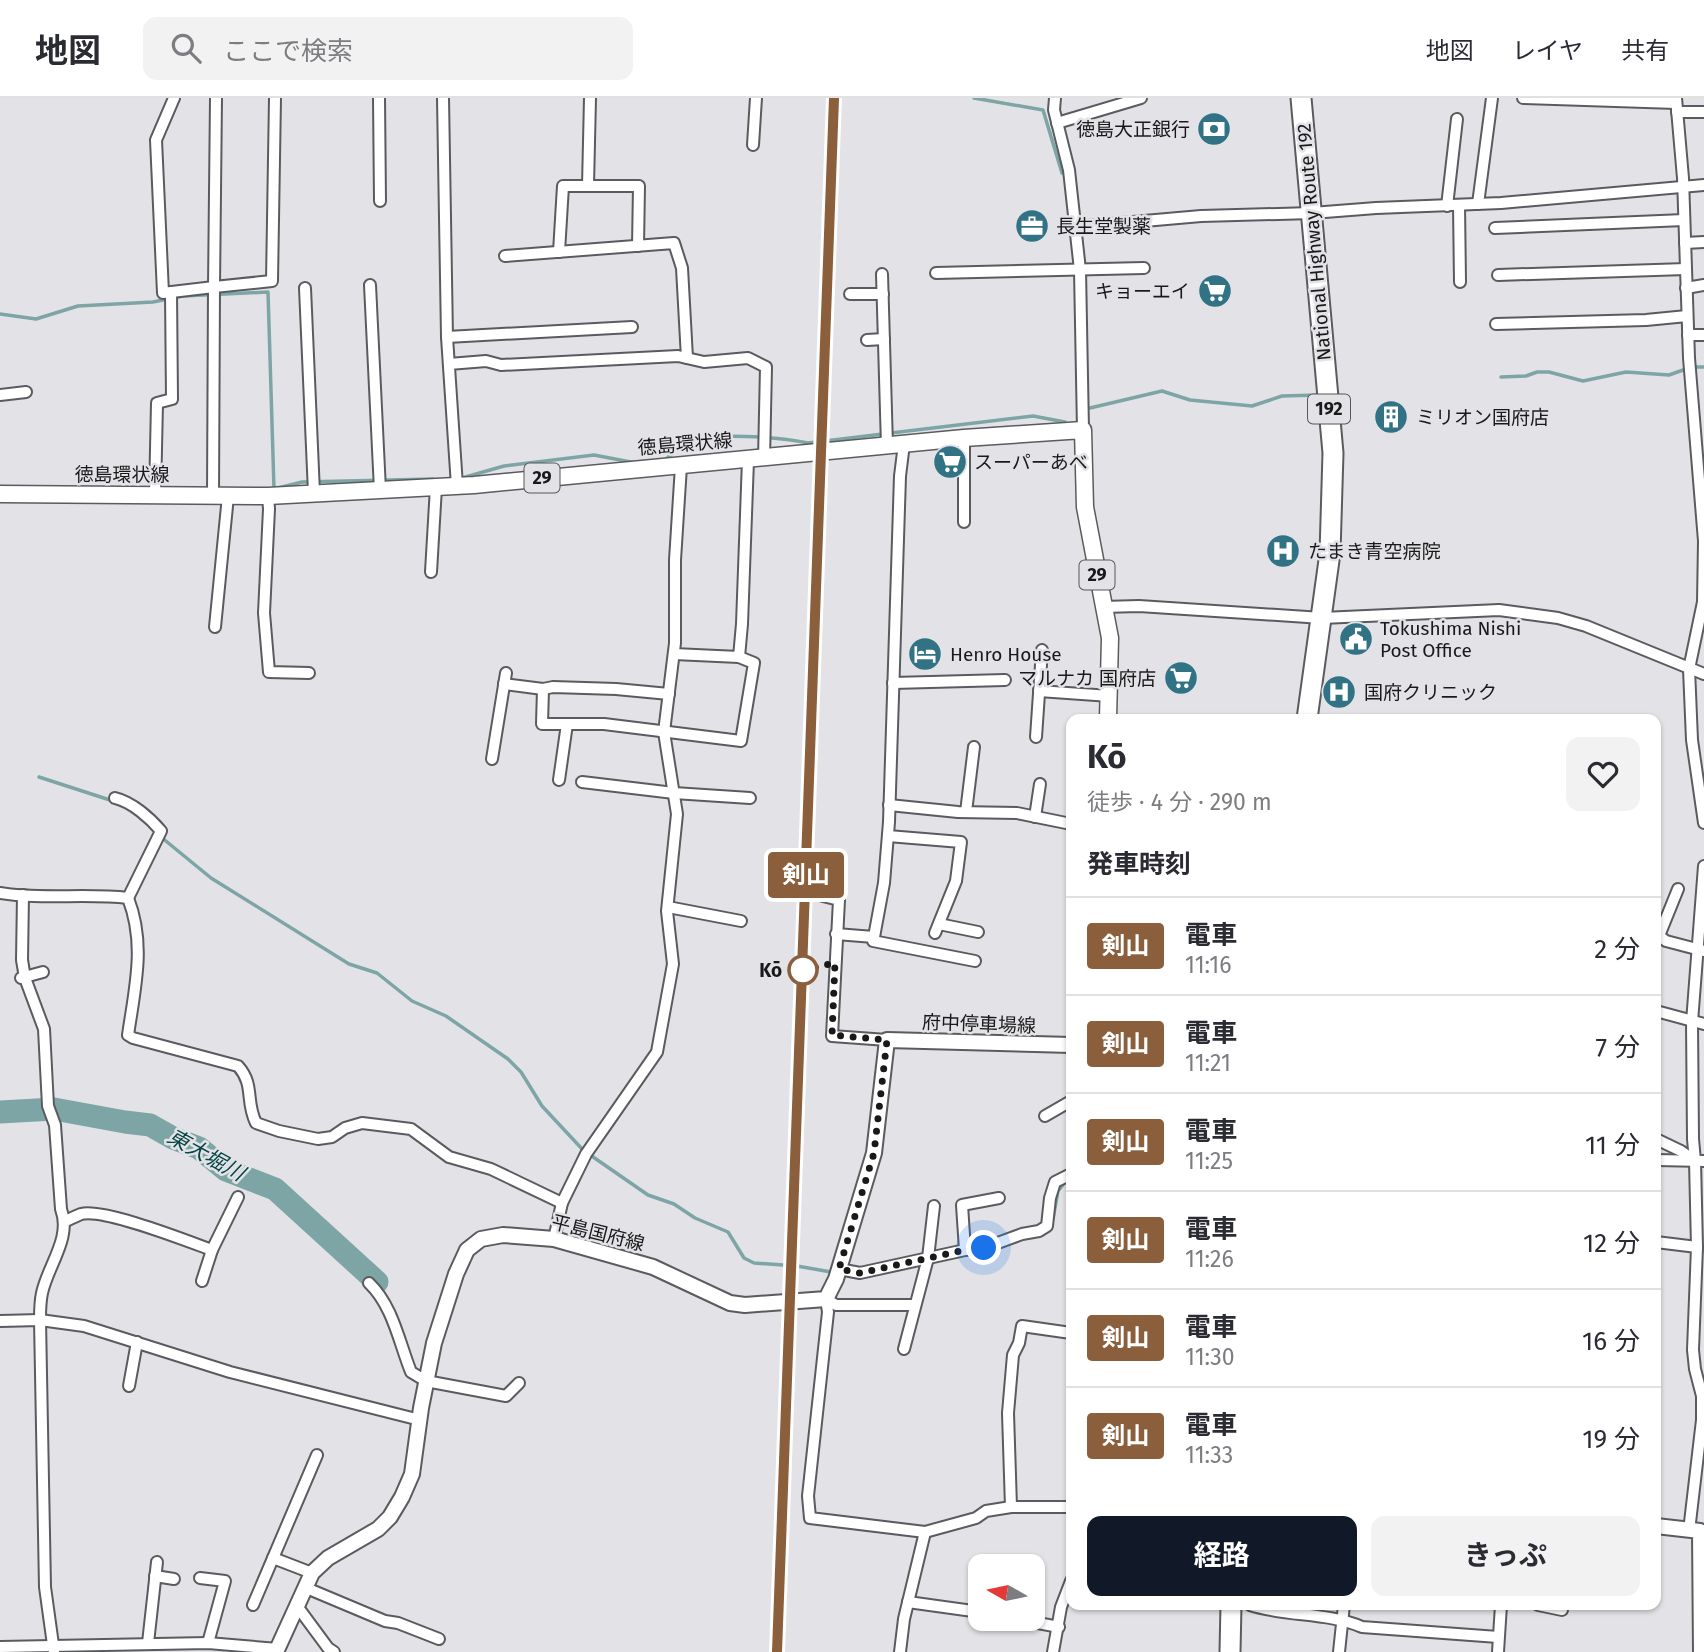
<!DOCTYPE html>
<html lang="ja">
<meta charset="utf-8">
<style>
:root{--surface:#fff;--page:#f2f2f3;--text:#2b2b33;--muted:#7c7c81;--line:#e1e1e2;--accent:#111827}
body{margin:0;font-family:"Fira Sans","Noto Sans JP",sans-serif;background:var(--page);color:var(--text);height:100vh;display:flex;flex-direction:column;font-size:26px;white-space:nowrap}
*{box-sizing:border-box;margin:0}
p{font-size:23px;color:var(--muted)}
.icon{flex:none;width:38px;height:38px;fill:none;stroke:currentColor;stroke-width:2;stroke-linecap:round;stroke-linejoin:round}
.map{position:relative;flex:1;overflow:hidden}
.side{position:absolute;left:1066px;top:616px;width:595px;height:896px;display:flex;flex-direction:column;background:var(--surface);border-radius:14px;box-shadow:0 2px 5px #0004}
.side>*{flex:none}
.badge{padding:0 14px;border-radius:5px;font-size:24px;line-height:46px}
.needle{width:46px;rotate:279deg}
.fabs{position:absolute;left:968px;top:1456px;display:grid;gap:14px}
.fabs a{display:grid;place-items:center;width:77px;height:77px;border-radius:14px;background:var(--surface);box-shadow:0 2px 5px #0004;font-size:35px}
.you{position:absolute;width:35px;height:35px;margin:-18px;border:5px solid #fff;border-radius:50%;background:#1a73e8;box-shadow:0 0 0 10px #1a73e833}
.map>.badge{position:absolute;translate:-50% -50%;box-shadow:0 0 0 4px #fff}
h2{padding:0 21px;font-size:26px;line-height:63px}
.round{display:grid;place-items:center;flex:none;width:74px;height:74px;border-radius:14px;background:var(--page)}
.overview{display:flex;align-items:center;justify-content:space-between;height:119px;padding:0 21px}
h1{font-size:33px;font-weight:700;line-height:52px}
.button{display:flex;gap:14px;margin-top:auto;padding:14px 21px}
.button a{flex:1;height:80px;border-radius:14px;background:var(--accent);color:#fff;font-size:28px;font-weight:700;line-height:80px;text-align:center}
.button a+a{background:var(--page);color:var(--text)}
ul{padding:0;list-style:none}
li{display:flex;align-items:center;gap:21px;height:98px;padding:0 21px;border-top:2px solid var(--line)}
li div{flex:1}
li b{display:block;font-size:26px}
li em{font-style:normal}
li .badge{min-width:77px;font-weight:700;text-align:center}
header{display:flex;align-items:center;gap:42px;box-sizing:border-box;height:98px;padding:0 35px;background:var(--surface);border-bottom:2px solid var(--line)}
header strong{font-size:33px}
nav{display:flex;gap:38px;margin-inline-start:auto;font-size:24px}
.search{width:490px;height:63px;background:var(--page);display:flex;align-items:center;gap:18px;box-sizing:border-box;padding:0 24px;border-radius:14px;color:var(--muted);font-size:26px}
.map>svg:first-child{display:block}
.lines{fill:none;stroke-linecap:round;stroke-linejoin:round}
.stream{stroke:#7ea5a5;stroke-width:3.5}
.river{stroke:#7ea5a5;stroke-width:23}
.street-casing{stroke:#5a5b5e;stroke-width:14}
.secondary-casing{stroke:#5a5b5e;stroke-width:18}
.primary-casing{stroke:#5a5b5e;stroke-width:19}
.highway-casing{stroke:#5a5b5e;stroke-width:23}
.street{stroke:#fff;stroke-width:10}
.secondary{stroke:#fff;stroke-width:14}
.primary{stroke:#fff;stroke-width:16}
.highway{stroke:#fff;stroke-width:19}
.rail-casing{stroke:#525253;stroke-width:6}
.rail{stroke:#e3e3e7;stroke-width:3.5;stroke-dasharray:10;stroke-linecap:butt}
.line-casing{stroke:#fff;stroke-width:16}
.line{stroke:#8b5e3c;stroke-width:10}
.walk{stroke:#19191a;stroke-width:7;stroke-dasharray:0 12.6}
.stop-dot{fill:#fff;stroke:#8b5e3c;stroke-width:3.5}
.labels{text-anchor:middle;dominant-baseline:central;stroke-width:5;stroke-linejoin:round;paint-order:stroke}
.shield{fill:#e3e3e7;stroke:#565658;stroke-width:2}
.shield-label{font-size:18px;font-weight:bold;fill:#19191a}
.poi-label{font-size:19px;fill:#19191a;stroke:#e3e3e7;text-anchor:start}
.street-label{font-size:19px;fill:#19191a;stroke:#e3e3e7}
.stop-label{font-size:19px;font-weight:bold;fill:#19191a;stroke:#e3e3e7;text-anchor:end}
.water-label{font-size:21px;font-style:italic;fill:#064646;stroke:#e3e3e7}
</style>
<header>
<strong>地図</strong>
<div class="search"><svg class="icon" aria-label="search" viewBox="0 0 24 24"><circle cx="10" cy="10" r="6"/><path d="M15 15l6 6"/></svg>ここで検索</div>
<nav><a>地図</a><a>レイヤ</a><a>共有</a></nav>
</header>
<div class="map">
<svg width="1704" height="1554" viewBox="0 0 1704 1554">
<rect width="100%" height="100%" fill="#e3e3e7"/>
<g class="lines">
<!-- stream -->
<g class="stream">
<polyline points="974,0 1043,12 1062,75"/>
<polyline points="0,216 36,221 78,208 153,204 183,198 268,194 274,391 302,384 433,381"/>
<polyline points="1695,269 1704,269"/>
<polyline points="1501,279 1526,278 1537,274 1549,274 1583,283 1626,274 1669,277 1686,271"/>
<polyline points="1090,310 1162,293 1190,302 1252,308 1282,298 1318,297"/>
<path d="M665 362C672 357 678 347 685 344 712 334 780 339 808 345L1033 318 1065 324"/>
<polyline points="462,380 504,368 594,357 636,365"/>
<polyline points="39,679 113,703"/>
<polyline points="161,739 211,780 349,866 377,875 412,903 446,918 508,961 521,974 542,1008 583,1052 648,1097 674,1106 695,1120 728,1134 744,1160 754,1165 797,1168 831,1174"/>
<polyline points="1053,1121 1058,1093 1066,1083"/>
<polyline points="1702,1153 1704,1153"/>
<polyline points="990,1154 1001,1149"/>
</g>
<!-- river -->
<polyline class="river" points="0,1014 54,1011 125,1024 150,1027 173,1040 199,1050 226,1072 275,1091 377,1184"/>
<!-- street casing -->
<g class="street-casing">
<g id="street">
<polyline points="174,0 156,42 163,195 214,189 213,398"/>
<polyline points="216,0 214,189 272,183 275,0"/>
<polyline points="379,0 380,103"/>
<polyline points="443,0 447,239 457,388"/>
<polyline points="1055,0 1054,12 1069,72 1080,172 1083,332"/>
<polyline points="1523,0 1676,5"/>
<polyline points="1676,0 1683,80 1689,260 1704,443 1703,504 1689,571 1692,642 1704,725"/>
<polyline points="1677,14 1704,14"/>
<polyline points="1057,25 1141,0"/>
<polyline points="753,47 756,0"/>
<polyline points="588,88 590,0"/>
<polyline points="1478,106 1492,0"/>
<polyline points="1459,107 1460,184"/>
<polyline points="1447,108 1457,21"/>
<polyline points="1076,129 1201,118 1312,115 1376,110 1501,105 1704,87"/>
<polyline points="1495,130 1684,122"/>
<polyline points="1685,145 1704,144"/>
<polyline points="559,154 563,88 639,88 638,148"/>
<polyline points="505,158 674,145 682,170 687,260"/>
<polyline points="936,175 1144,170"/>
<polyline points="882,176 887,348"/>
<polyline points="1498,177 1686,171"/>
<polyline points="370,187 380,392"/>
<polyline points="305,190 314,395"/>
<polyline points="1686,190 1704,187"/>
<polyline points="850,196 883,196"/>
<polyline points="1496,226 1646,222 1687,218"/>
<polyline points="1688,237 1704,237"/>
<polyline points="447,239 632,229"/>
<polyline points="867,242 884,241"/>
<polyline points="449,266 486,263 501,267 678,258 704,264 748,260 766,269 764,361"/>
<polyline points="0,297 26,294"/>
<polyline points="964,340 964,424"/>
<polyline points="155,397 157,305 172,301 171,194"/>
<polyline points="268,398 269,411 264,515 269,574 309,575"/>
<polyline points="431,474 436,389"/>
<polyline points="1103,509 1139,508 1322,520 1499,512 1558,520 1586,528 1704,576"/>
<polyline points="215,529 228,398"/>
<polyline points="674,556 739,559 742,526 748,362"/>
<polyline points="893,585 1005,582"/>
<polyline points="504,586 543,591 553,589 616,591 669,596"/>
<polyline points="543,591 542,626 604,626 741,643 754,565 739,559"/>
<polyline points="1039,593 1110,598"/>
<polyline points="1036,639 1042,552"/>
<polyline points="492,661 506,575"/>
<polyline points="559,682 567,626"/>
<polyline points="582,684 674,695 750,700"/>
<path d="M115 700C132 704 150 720 161 733L128 800"/>
<polyline points="889,707 958,714 1017,715 1071,726"/>
<polyline points="966,714 974,649"/>
<polyline points="1035,719 1040,686"/>
<polyline points="888,738 961,744 956,783 935,835"/>
<polyline points="824,773 823,798 839,802 832,938 887,942"/>
<polyline points="1678,791 1659,838 1666,843 1704,853"/>
<path d="M0 795C40 802 86 795 128 800 146 846 135 889 128 937L133 940 238 968C255 987 245 1003 256 1025L279 1033 318 1041 332 1039 345 1030 362 1025 411 1031 449 1059 491 1071 562 1105"/>
<path d="M23 797 22 862 25 880 44 931 48 1008 55 1027 61 1111C72 1140 48 1167 42 1195 40 1204 40 1213 40 1222L45 1489 54 1554"/>
<polyline points="668,809 741,823"/>
<polyline points="939,826 978,834"/>
<polyline points="836,836 874,839 884,785 889,724 900,378 904,346"/>
<polyline points="873,843 975,863"/>
<polyline points="21,880 43,874"/>
<polyline points="1656,913 1704,926"/>
<polyline points="1045,1018 1071,1003"/>
<polyline points="1656,1041 1681,1053 1695,1063"/>
<polyline points="1656,1062 1704,1063"/>
<path d="M66 1123C70 1121 76 1118 81 1116 104 1110 187 1143 212 1152"/>
<polyline points="554,1141 562,1105 586,1056 657,954 673,866 667,813 677,716 664,634 675,545 675,462 681,368"/>
<polyline points="1656,1144 1697,1149"/>
<polyline points="965,1152 962,1107 999,1100"/>
<polyline points="839,1171 860,1175 965,1152 984,1150 1022,1136 1039,1133 1047,1128 1050,1100 1055,1084 1071,1076"/>
<polyline points="202,1183 212,1152 238,1099"/>
<path d="M369 1185C393 1208 399 1244 411 1274L426 1283 506 1298 519 1285"/>
<polyline points="826,1201 828,1214 808,1398 810,1420 925,1434 976,1420 986,1413 1011,1409 1071,1409"/>
<polyline points="826,1201 836,1207 915,1207"/>
<polyline points="0,1223 40,1222 84,1228 230,1274 420,1322"/>
<polyline points="904,1251 928,1160 934,1108"/>
<polyline points="129,1288 137,1244"/>
<polyline points="1011,1409 1008,1315 1013,1257 1019,1245 1022,1228 1071,1235"/>
<polyline points="1689,1433 1702,1322 1702,1298 1695,1271 1693,1252 1697,1149 1695,1063 1693,1041 1692,924 1704,768"/>
<polyline points="273,1460 312,1475"/>
<polyline points="155,1478 174,1481"/>
<polyline points="200,1480 225,1483 208,1545"/>
<polyline points="304,1489 385,1523 398,1525 439,1541"/>
<polyline points="908,1504 980,1514"/>
<polyline points="253,1507 317,1357"/>
<path d="M1250 1507C1287 1519 1327 1514 1362 1529L1498 1539"/>
<polyline points="1538,1507 1562,1512"/>
<polyline points="297,1508 328,1550 334,1554"/>
<polyline points="1016,1521 1059,1529"/>
<polyline points="148,1545 157,1464"/>
<polyline points="0,1549 208,1545 278,1551"/>
<polyline points="900,1554 904,1521 925,1434"/>
<polyline points="1053,1554 1061,1509 1071,1483"/>
<polyline points="1339,1554 1344,1507"/>
<polyline points="1498,1554 1501,1507"/>
</g>
</g>
<!-- secondary casing -->
<g class="secondary-casing">
<g id="secondary">
<polyline points="1656,1428 1700,1433 1701,1554"/>
<polyline points="276,1554 312,1475 328,1460 378,1431 390,1419 402,1399 412,1376 421,1310 434,1245 456,1176 467,1152 481,1141 503,1137 554,1141 653,1169 730,1205 745,1207 826,1201 836,1181 874,1055 887,942 1071,947"/>
</g>
</g>
<!-- primary casing -->
<g class="primary-casing">
<polyline id="primary" points="0,396 268,398 380,392 474,387 964,340 1083,332 1085,409 1110,540 1108,621"/>
</g>
<!-- highway casing -->
<g class="highway-casing">
<g id="highway">
<polyline points="1301,0 1333,355 1330,455 1307,621"/>
<polyline points="1230,1554 1231,1507"/>
</g>
</g>
<!-- street -->
<use href="#street" class="street"/>
<!-- secondary -->
<use href="#secondary" class="secondary"/>
<!-- primary -->
<use href="#primary" class="primary"/>
<!-- highway -->
<use href="#highway" class="highway"/>
<!-- rail casing -->
<g class="rail-casing">
<polyline id="rail" points="777,1554 834,0"/>
</g>
<!-- rail -->
<use href="#rail" class="rail"/>
</g>
<g class="lines">
<!-- line casing -->
<g class="line-casing">
<polyline id="line" points="777,1554 834,0"/>
</g>
<!-- line -->
<use href="#line" class="line"/>
<!-- walk -->
<polyline class="walk" points="803,872 835,865 832,937 887,942 874,1055 839,1171 860,1175 965,1152 984,1150"/>
</g>
<!-- icons -->
<defs>
<g id="bank-disc" transform="scale(1.75)"><circle r="9.5" fill="#317285" stroke="#e3e3e7"/><path d="M-6-4H6V4H-6ZM0-2.3a2.3 2.3 0 1 0 0 4.6a2.3 2.3 0 1 0 0-4.6Z" fill="#fff"/></g>
<g id="office-disc" transform="scale(1.75)"><circle r="9.5" fill="#317285" stroke="#e3e3e7"/><path d="M-6-3h4V-5.5h4V-3h4V5H-6ZM-1-4.5V-3h2v-1.5ZM-6 0V1H6V0Z" fill="#fff"/></g>
<g id="supermarket-disc" transform="scale(1.75)"><circle r="9.5" fill="#317285" stroke="#e3e3e7"/><path d="M-6-5.5h2.5l.6 2H6L4.5 2H-2.5L-4.4-4H-6ZM-1.5 3.2a1.3 1.3 0 1 0 .1 0ZM3 3.2a1.3 1.3 0 1 0 .1 0Z" fill="#fff"/></g>
<g id="building-disc" transform="scale(1.75)"><circle r="9.5" fill="#317285" stroke="#e3e3e7"/><path d="M-4-6H4V6H1V3H-1V6H-4ZM-2.5-4.3h1.7v1.8h-1.7ZM.8-4.3h1.7v1.8H.8ZM-2.5-1h1.7V.8h-1.7ZM.8-1h1.7V.8H.8Z" fill="#fff"/></g>
<g id="hospital-disc" transform="scale(1.75)"><circle r="9.5" fill="#317285" stroke="#e3e3e7"/><path d="M-5-5h3v3.5h4V-5h3V5h-3V1.5h-4V5h-3Z" fill="#fff"/></g>
<g id="civic-disc" transform="scale(1.75)"><circle r="9.5" fill="#317285" stroke="#e3e3e7"/><path d="M-.6-6.5H3V-4.5H.6V-3L4-1V1h2V6H-6V1h2V-1L-.6-3ZM-1.2 2.5V6h2.4V2.5Z" fill="#fff"/></g>
<g id="hotel-disc" transform="scale(1.75)"><circle r="9.5" fill="#317285" stroke="#e3e3e7"/><path d="M-6-4.5h1.5V1H6V5H4.5V3h-9V5H-6ZM-4 0a1.8 1.8 0 1 1 3.6 0ZM.5 0V-2.5h3Q6-2.5 6 0Z" fill="#fff"/></g>
</defs>
<g fill-rule="evenodd">
<use href="#bank-disc" x="1214" y="31"/>
<use href="#office-disc" x="1032" y="128"/>
<use href="#supermarket-disc" x="1215" y="193"/>
<use href="#building-disc" x="1391" y="319"/>
<use href="#supermarket-disc" x="950" y="364"/>
<use href="#hospital-disc" x="1283" y="453"/>
<use href="#civic-disc" x="1356" y="541"/>
<use href="#hotel-disc" x="925" y="556"/>
<use href="#supermarket-disc" x="1181" y="580"/>
<use href="#hospital-disc" x="1339" y="594"/>
</g>
<!-- markers -->
<circle class="stop-dot" cx="803" cy="872" r="14"/>
<g class="labels">
<!-- shield labels -->
<g class="shield">
<rect x="1308" y="296.5" width="42" height="29" rx="5"/>
<rect x="524.5" y="365.5" width="35" height="29" rx="5"/>
<rect x="1079.5" y="462.5" width="35" height="29" rx="5"/>
</g>
<g class="shield-label">
<text x="1329" y="311">192</text>
<text x="542" y="380">29</text>
<text x="1097" y="477">29</text>
</g>
<!-- poi labels -->
<g class="poi-label">
<text x="1190" y="31" text-anchor="end">徳島大正銀行</text>
<text x="1056" y="128">長生堂製薬</text>
<text x="1190" y="193" text-anchor="end">キョーエイ</text>
<text x="1416" y="319">ミリオン国府店</text>
<text x="974" y="364">スーパーあべ</text>
<text x="1308" y="453">たまき青空病院</text>
<text x="1380" y="530">Tokushima Nishi<tspan x="1380" dy="22">Post Office</tspan></text>
<text x="950" y="556">Henro House</text>
<text x="1156" y="580" text-anchor="end">マルナカ 国府店</text>
<text x="1364" y="594">国府クリニック</text>
</g>
<!-- street labels -->
<g class="street-label">
<text transform="translate(1314 144) rotate(-95)">National Highway Route 192</text>
<text transform="translate(685 346) rotate(-5)">徳島環状線</text>
<text x="122" y="376">徳島環状線</text>
<text transform="translate(979 926) rotate(2)">府中停車場線</text>
<text transform="translate(598 1135) rotate(14)">平島国府線</text>
</g>
<!-- stop labels -->
<g class="stop-label">
<text x="782" y="872">Kō</text>
</g>
<!-- water labels -->
<g class="water-label">
<text transform="translate(206 1057) rotate(29)">東大堀川</text>
</g>
</g>
</svg>
<div class="fabs">
<a><svg class="needle" viewBox="-14 -14 28 28"><path d="M0-13l5 13h-10z" fill="#e53935"/><path d="M0 13l5-13h-10z" fill="#7c7c81"/></svg></a>
</div>
<div class="you" style="left:984px;top:1150px"></div>
<b class="badge" style="left:806px;top:777px;background:#8b5e3c;color:#fff">剣山</b>
<section class="side">
<div class="overview"><div><h1>Kō</h1><p>徒歩 · 4 分 · 290 m</p></div><a class="round"><svg class="icon" aria-label="heart" viewBox="0 0 24 24"><path d="M12 20l-8-8c-3-5 5-10 8-4 3-6 11-1 8 4z"/></svg></a></div>
<h2>発車時刻</h2>
<ul>
<li><span class="badge" style="background:#8b5e3c;color:#fff">剣山</span><div><b>電車</b><p>11:16</p></div><em>2 分</em></li>
<li><span class="badge" style="background:#8b5e3c;color:#fff">剣山</span><div><b>電車</b><p>11:21</p></div><em>7 分</em></li>
<li><span class="badge" style="background:#8b5e3c;color:#fff">剣山</span><div><b>電車</b><p>11:25</p></div><em>11 分</em></li>
<li><span class="badge" style="background:#8b5e3c;color:#fff">剣山</span><div><b>電車</b><p>11:26</p></div><em>12 分</em></li>
<li><span class="badge" style="background:#8b5e3c;color:#fff">剣山</span><div><b>電車</b><p>11:30</p></div><em>16 分</em></li>
<li><span class="badge" style="background:#8b5e3c;color:#fff">剣山</span><div><b>電車</b><p>11:33</p></div><em>19 分</em></li>
</ul>
<div class="button"><a>経路</a><a>きっぷ</a></div>
</section>
</div>
